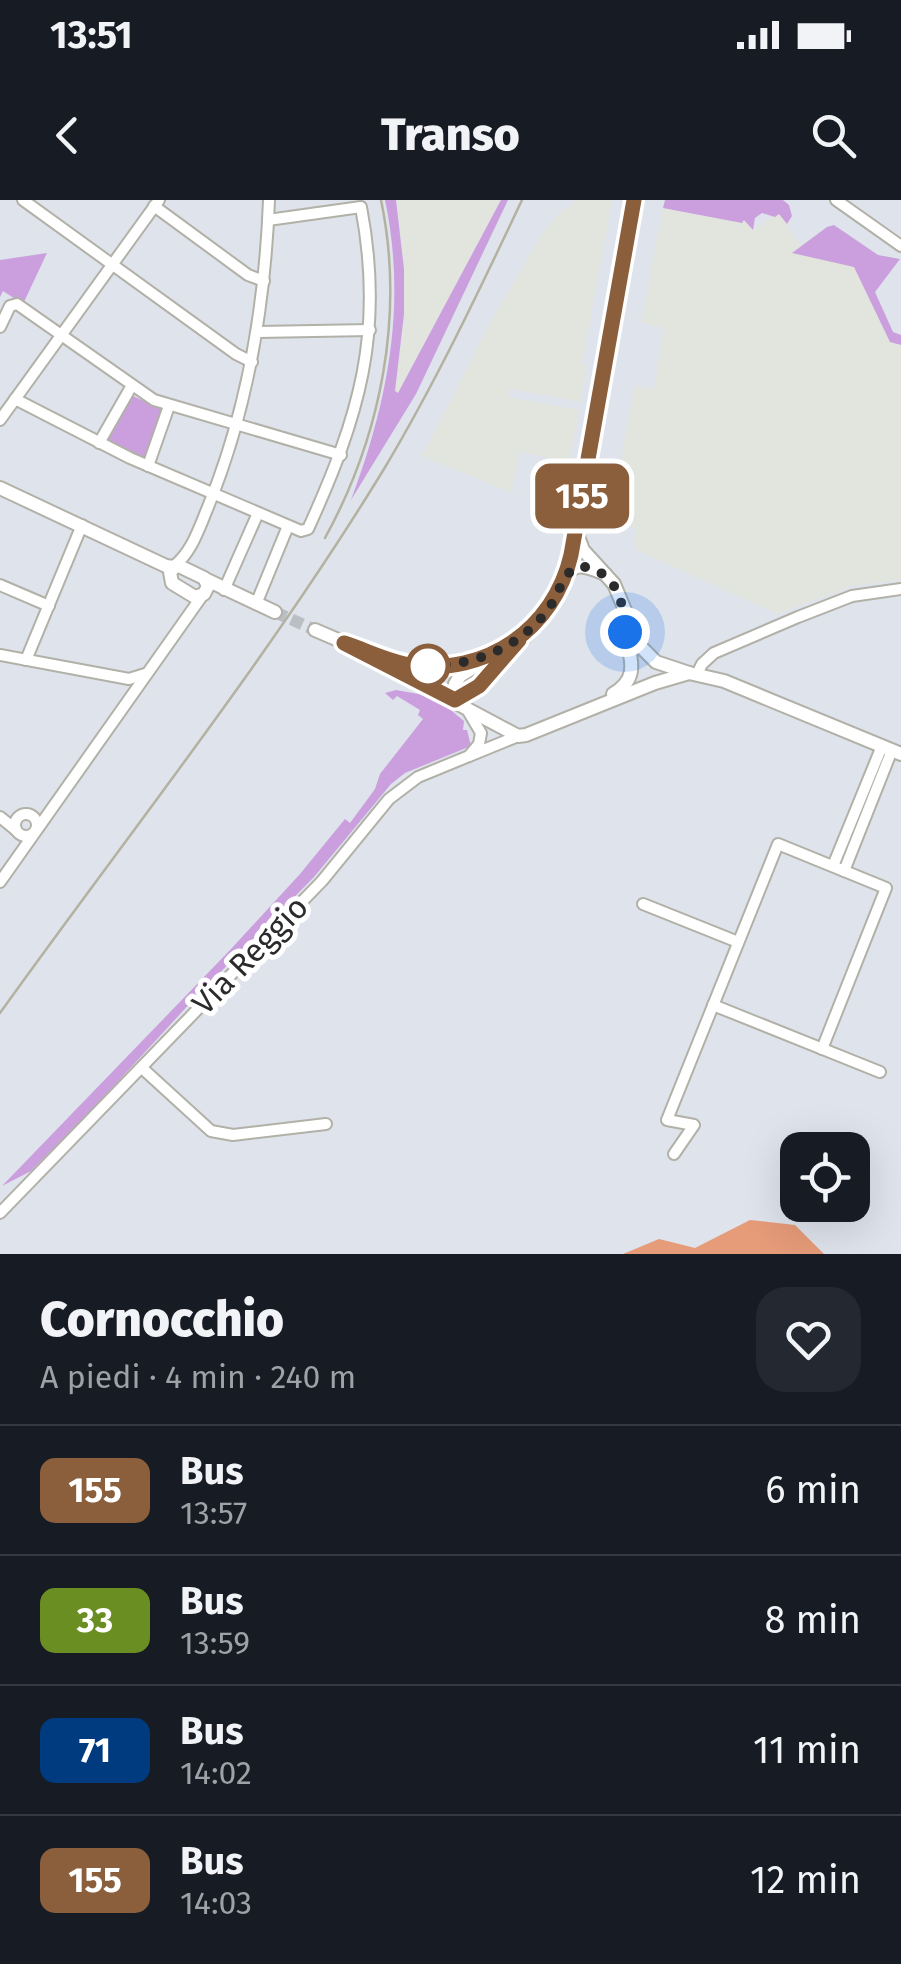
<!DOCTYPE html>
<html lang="it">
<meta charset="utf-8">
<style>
:root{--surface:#171b24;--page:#242831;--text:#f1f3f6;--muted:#9ea1a6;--line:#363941}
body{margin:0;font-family:"Fira Sans",sans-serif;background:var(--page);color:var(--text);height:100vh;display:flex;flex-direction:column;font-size:38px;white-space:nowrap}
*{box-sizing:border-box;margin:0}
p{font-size:32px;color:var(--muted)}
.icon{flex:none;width:55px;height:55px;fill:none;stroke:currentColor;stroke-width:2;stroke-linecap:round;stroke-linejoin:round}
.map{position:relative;height:1054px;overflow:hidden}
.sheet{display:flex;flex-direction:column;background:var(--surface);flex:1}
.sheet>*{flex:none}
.badge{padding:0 20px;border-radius:15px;font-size:35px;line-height:65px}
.tools{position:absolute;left:780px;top:932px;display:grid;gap:20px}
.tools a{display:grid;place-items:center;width:90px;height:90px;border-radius:20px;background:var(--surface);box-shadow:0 10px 40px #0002;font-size:50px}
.you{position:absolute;width:50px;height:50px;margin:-25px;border:8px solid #fff;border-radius:50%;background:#1a73e8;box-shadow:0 0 0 15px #1a73e833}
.map>.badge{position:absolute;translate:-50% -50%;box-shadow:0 0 0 5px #fff}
.round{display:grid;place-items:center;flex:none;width:105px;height:105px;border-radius:30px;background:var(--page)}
.headline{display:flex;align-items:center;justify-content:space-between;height:170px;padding:0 40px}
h1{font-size:48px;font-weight:800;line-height:75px}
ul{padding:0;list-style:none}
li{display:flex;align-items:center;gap:30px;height:130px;padding:0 40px;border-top:2px solid var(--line)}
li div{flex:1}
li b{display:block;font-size:38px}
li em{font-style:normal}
li .badge{min-width:110px;font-weight:700;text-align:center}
.status{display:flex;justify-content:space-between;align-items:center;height:70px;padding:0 50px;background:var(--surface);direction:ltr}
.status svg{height:28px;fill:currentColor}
header{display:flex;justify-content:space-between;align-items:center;height:130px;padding:0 40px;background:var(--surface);font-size:45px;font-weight:800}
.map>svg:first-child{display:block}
.industrial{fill:#e2e5de}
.green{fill:#cb9fde}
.water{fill:#e69b79}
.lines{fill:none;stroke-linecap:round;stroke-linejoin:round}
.tertiary-tunnel{stroke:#babec5;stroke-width:12;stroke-dasharray:12 6;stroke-linecap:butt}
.minor-casing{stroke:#b2b1a7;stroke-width:14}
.tertiary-casing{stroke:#b2b1a7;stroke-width:16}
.minor{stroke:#fff;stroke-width:10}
.tertiary{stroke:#fff;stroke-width:12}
.rail{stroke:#b3b2a1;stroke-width:2.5}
.line-casing{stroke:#fff;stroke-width:22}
.line{stroke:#8b5e3c;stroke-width:15}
.walk{stroke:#2b2b2b;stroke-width:10;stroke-dasharray:0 18}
.stop-dot{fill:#fff;stroke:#8b5e3c;stroke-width:5}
.labels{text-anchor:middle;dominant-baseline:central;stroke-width:10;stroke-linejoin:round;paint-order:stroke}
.street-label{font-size:32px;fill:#2b2b2b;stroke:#fff}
</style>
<div class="status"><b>13:51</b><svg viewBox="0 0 49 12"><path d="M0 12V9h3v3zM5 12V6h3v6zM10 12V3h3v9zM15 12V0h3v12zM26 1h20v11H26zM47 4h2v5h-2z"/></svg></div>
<header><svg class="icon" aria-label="back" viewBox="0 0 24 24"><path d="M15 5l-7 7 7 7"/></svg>Transo<svg class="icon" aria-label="search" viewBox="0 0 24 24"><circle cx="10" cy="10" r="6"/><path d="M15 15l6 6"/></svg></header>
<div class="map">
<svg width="901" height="1054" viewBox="0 0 901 1054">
<rect width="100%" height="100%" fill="#dee3ec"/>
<!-- industrial -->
<g class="industrial">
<polygon points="396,0 501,0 399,193 395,192 404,114 404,69"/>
<polygon points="577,0 612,0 582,164 587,166 581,202 510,189 508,197 579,210 570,262 519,252 512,293 422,256 494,115 544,31 557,15"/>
<polygon points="789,5 792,16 787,25 800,45 834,25 878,55 900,59 875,92 893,132 901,135 901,380 853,386 777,414 636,350 636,328 607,323 616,261 621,261 634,186 654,189 663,128 641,123 663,8 742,23 743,19 753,30"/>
</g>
<!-- green -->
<g class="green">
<path d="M385 0H396L404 69V114L395 191 398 193 501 0H508L416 194 351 300C388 202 407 104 385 0Z"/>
<polygon points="665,0 783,0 789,5 792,16 787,24 779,14 775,17 762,13 755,18 753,30 744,20 742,23 663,8"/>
<polygon points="834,25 878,55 900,59 875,92 893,132 901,135 901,145 890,142 854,67 792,53 827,27"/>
<polygon points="47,53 23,104 3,91 0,97 0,60"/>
<polygon points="131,195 163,210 145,258 107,239"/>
<polygon points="396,490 435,497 464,521 463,530 467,530 471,546 405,573 391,584 314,677 193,800 100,901 31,971 2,986 231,749 300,674 345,619 350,623 375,589 380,574 423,519 418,515 420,510 397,496 393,500 385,493"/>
</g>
<!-- water -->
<polygon class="water" points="750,1020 795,1025 824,1054 623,1054 659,1039 695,1048"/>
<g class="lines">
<!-- tertiary-tunnel -->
<polyline class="tertiary-tunnel" points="275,412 315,430"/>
<!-- minor casing -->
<g class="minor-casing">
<g id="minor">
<polyline points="23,0 236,154 252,162"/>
<polyline points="836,0 901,46"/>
<polyline points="154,6 248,75 264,81"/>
<polyline points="0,127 10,106 17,104 154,200 341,255"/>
<polyline points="258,132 370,130"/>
<path d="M15 199 130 258 301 331 308 329C359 217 385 132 361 7L268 20"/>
<polyline points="0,220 159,0"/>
<polyline points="99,243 131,187"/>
<polyline points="148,266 169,206"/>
<path d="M174 366C192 352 199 328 208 307 248 209 265 106 269 0"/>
<polyline points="0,385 49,406"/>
<polyline points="224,390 258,313"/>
<polyline points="256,404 288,326"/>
<polyline points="0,455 129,479 145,474"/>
<polyline points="26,460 82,325"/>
<polyline points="697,474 702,464 714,453 798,417 852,396 901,389"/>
<polyline points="469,556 518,536"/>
<circle cx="26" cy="625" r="11"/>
<polyline points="0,617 16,630"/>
<polyline points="833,666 882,546"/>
<polyline points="844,671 892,550"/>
<polyline points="0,682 202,396"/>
<polyline points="643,704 738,742"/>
<polyline points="713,805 880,872"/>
<polyline points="142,868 211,931 233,935 326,924"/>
<polyline points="674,954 694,925 667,920 778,644 886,688 822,849"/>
<polyline points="0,1013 322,681 389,599 418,577 469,556 479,544 481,533 468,511"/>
</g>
</g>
<!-- tertiary casing -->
<g class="tertiary-casing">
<g id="tertiary">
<polyline points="0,288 166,366 174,367"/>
<polyline points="576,331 583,350 614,384 640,446 656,462 689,473"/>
<polygon points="177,365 204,378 208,386 204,394 195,397 172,383 170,372"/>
<path d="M566 376C575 360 590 368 605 374"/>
<polyline points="205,379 275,412"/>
<polyline points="315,430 350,445"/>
<polyline points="344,443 518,536 526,535 655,483 689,473 724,481 901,554"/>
<polyline points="387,459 434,466 491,455"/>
<path d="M613 494C642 477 629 456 625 428"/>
<polyline points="455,500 476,489 537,424 566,377 635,0"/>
<polyline points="455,500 455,484 460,476 516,441"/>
</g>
</g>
<!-- minor -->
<use href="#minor" class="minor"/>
<!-- tertiary -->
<use href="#tertiary" class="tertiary"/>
<!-- rail -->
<g class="rail">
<path d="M325 338C381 236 405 115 381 0"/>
<path d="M0 813C129 633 268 459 384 269 436 182 479 91 522 0"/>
</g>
</g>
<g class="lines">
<!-- line casing -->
<g class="line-casing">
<path id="line" d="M519 440 479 486 455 500 344 443C366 450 387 461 410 465 486 476 554 429 571 355L634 0"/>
</g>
<!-- line -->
<use href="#line" class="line"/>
<!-- walk -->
<path class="walk" d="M428 466C477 465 524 446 551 405 560 391 563 373 578 366 615 369 624 399 625 432"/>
</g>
<!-- markers -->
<circle class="stop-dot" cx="428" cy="466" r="20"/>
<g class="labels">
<!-- street labels -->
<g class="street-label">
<text transform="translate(250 755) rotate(-46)">Via Reggio</text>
</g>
</g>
</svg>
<div class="tools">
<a><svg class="icon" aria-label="locate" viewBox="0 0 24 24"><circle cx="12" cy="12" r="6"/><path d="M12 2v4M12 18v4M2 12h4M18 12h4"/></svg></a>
</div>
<div class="you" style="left:625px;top:432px"></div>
<b class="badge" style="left:582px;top:296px;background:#8b5e3c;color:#fff">155</b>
</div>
<section class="sheet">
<div class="headline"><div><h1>Cornocchio</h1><p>A piedi · 4 min · 240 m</p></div><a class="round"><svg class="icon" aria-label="heart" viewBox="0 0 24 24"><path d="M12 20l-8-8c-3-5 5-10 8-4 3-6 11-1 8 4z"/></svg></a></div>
<ul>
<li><span class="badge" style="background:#8b5e3c;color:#fff">155</span><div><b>Bus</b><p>13:57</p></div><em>6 min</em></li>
<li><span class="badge" style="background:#6b8e23;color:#fff">33</span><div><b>Bus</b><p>13:59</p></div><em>8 min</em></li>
<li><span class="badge" style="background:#003b80;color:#fff">71</span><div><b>Bus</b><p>14:02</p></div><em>11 min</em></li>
<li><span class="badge" style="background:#8b5e3c;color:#fff">155</span><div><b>Bus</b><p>14:03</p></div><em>12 min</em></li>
</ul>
</section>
